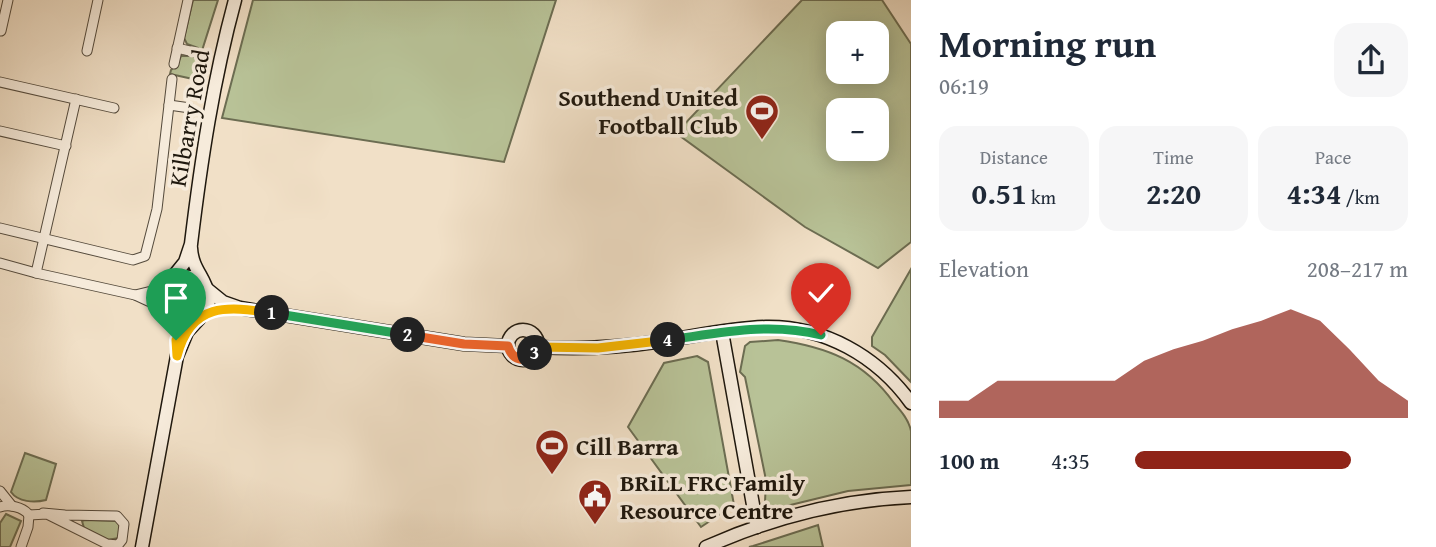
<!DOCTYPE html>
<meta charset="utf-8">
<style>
:root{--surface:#fff;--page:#f6f6f7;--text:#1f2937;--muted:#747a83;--accent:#8f2418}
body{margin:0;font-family:"Gentium Book Plus",serif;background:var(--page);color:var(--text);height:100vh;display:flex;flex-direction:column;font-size:26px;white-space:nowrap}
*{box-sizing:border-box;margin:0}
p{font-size:23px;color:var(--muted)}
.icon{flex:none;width:38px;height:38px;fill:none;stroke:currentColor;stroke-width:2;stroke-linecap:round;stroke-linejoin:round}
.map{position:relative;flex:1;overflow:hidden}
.details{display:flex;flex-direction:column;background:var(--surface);width:525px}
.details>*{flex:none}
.controls{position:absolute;left:826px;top:21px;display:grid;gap:14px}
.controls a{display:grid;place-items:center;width:63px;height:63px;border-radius:14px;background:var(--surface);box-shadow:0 4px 18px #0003;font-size:35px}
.pin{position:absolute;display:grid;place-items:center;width:60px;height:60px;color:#fff;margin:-72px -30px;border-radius:50% 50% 50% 0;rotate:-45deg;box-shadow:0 0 7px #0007}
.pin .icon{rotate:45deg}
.km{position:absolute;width:35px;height:35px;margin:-18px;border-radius:50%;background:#222;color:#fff;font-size:19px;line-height:35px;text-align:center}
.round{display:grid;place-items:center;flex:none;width:74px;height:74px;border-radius:21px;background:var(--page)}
.overview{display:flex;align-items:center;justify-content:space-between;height:119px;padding:0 28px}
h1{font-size:38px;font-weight:600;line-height:52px}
.figures{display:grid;grid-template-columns:repeat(3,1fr);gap:10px;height:119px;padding:7px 28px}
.figures div{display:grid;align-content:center;border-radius:18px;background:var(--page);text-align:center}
.figures b{font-size:30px;font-weight:600}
.figures small{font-size:19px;font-weight:400}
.figures p{font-size:19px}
.chart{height:196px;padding:14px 28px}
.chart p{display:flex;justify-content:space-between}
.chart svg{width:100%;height:126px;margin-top:7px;fill:var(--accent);opacity:.7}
ul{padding:0 28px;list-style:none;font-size:23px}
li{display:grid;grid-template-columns:112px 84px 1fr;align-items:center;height:52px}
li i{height:18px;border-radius:9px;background:var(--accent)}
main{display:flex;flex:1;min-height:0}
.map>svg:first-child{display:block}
.green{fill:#b8c297;stroke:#6c6d52;stroke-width:2;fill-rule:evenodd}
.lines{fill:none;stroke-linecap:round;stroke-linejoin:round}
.street-casing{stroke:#544a3c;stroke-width:11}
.secondary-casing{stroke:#1f180e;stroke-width:15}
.street{stroke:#f6ebdb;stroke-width:9}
.secondary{stroke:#f6ebdb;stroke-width:12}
.split-1-casing{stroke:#fff;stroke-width:14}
.split-2-casing{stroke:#fff;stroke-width:14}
.split-3-casing{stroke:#fff;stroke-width:14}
.split-4-casing{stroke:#fff;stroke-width:14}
.split-5-casing{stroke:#fff;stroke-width:14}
.split-1{stroke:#f5b400;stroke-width:9}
.split-2{stroke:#22a559;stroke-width:9}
.split-3{stroke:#f0652b;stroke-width:9}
.split-4{stroke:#f5b400;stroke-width:9}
.split-5{stroke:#22a559;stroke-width:9}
.labels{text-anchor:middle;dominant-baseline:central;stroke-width:7;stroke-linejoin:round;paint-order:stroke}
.poi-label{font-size:24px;font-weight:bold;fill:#1f180e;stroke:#f6ebdb;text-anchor:start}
.street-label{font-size:24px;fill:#1f180e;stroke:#f6ebdb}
</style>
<main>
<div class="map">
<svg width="911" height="547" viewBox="0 0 911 547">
<rect width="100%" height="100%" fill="#f1e0c7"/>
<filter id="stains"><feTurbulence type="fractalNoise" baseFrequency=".00286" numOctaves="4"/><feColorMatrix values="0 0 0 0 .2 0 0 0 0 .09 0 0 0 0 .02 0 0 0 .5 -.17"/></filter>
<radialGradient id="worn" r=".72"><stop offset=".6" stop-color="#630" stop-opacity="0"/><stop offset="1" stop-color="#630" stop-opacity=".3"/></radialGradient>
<g class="green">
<polygon points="193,0 218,0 193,79 170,74 171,70 177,65 181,56 196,56 198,48 187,44 184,38"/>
<polygon points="253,0 556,0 504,162 222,118"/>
<path d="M802 0H882L911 44V242L878 268 805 227 676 133ZM838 33H877V72H838ZM838 110H877V149H838Z"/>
<polygon points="911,269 911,382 885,355 872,346 872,337"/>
<circle cx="185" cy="299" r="15"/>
<path d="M778 340C827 347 864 361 894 403 901 411 909 420 911 431 911 447 911 468 911 485L848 491 774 509 768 507 765 502 766 480 745 377 740 372 745 346 750 342Z"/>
<polygon points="697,356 708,362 734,505 701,527 628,427 664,363"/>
<path d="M25 453 56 464 46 500C34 503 18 502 11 492Z"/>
<polygon points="6,514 21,521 10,547 0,547 0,523"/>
<polygon points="85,520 117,521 120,524 119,538 107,540 84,528 82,521"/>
<polygon points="818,525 823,547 749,547 753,546"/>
</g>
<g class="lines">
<g class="street-casing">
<g id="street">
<polyline points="1,31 8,0"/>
<polyline points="177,48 194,52"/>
<polyline points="87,51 98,0"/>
<polyline points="174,64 188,0"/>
<polyline points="0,82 114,108"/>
<polyline points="76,99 36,273 135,295 163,308"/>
<polyline points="169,105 190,108"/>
<polyline points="0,131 66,146"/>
<polyline points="0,228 133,260 145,256 157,209 172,79"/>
<polyline points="0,263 36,273"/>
<polyline points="135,295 164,288"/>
<polyline points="0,491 12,506"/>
<path d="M0 507C9 504 23 507 29 515"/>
<polyline points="29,515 47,514 107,544 118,545 122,540 124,524 117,516 65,515 43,513"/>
<polyline points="21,547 28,527 29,515"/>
</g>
</g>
<g class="secondary-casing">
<g id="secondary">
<path d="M191 248C192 269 205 277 208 294 212 309 200 323 184 323 177 323 170 318 166 312 148 288 180 265 203 283"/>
<path d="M168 283 185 262 191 244C201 161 213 81 235 0"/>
<polyline points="207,289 223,302 240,308 464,344 508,346"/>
<circle cx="523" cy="345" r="15"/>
<polyline points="722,332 757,527"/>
<path d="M538 347C577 349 616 348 655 342 692 337 729 328 766 327 824 326 877 356 911 403"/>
<polyline points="142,547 177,356 187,332 199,319"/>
<path d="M706 547C771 518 840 500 911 497"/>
</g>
</g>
<use href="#street" class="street"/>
<use href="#secondary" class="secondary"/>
</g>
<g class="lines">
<g class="split-1-casing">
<path id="split-1" d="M176 340 177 356C191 302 227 306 272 313"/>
</g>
<g class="split-2-casing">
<polyline id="split-2" points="272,313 408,335"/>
</g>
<g class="split-3-casing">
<path id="split-3" d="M408 335 464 344 508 346C512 360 525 364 535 353"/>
</g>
<g class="split-4-casing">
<polyline id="split-4" points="535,353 538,347 598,348 668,340"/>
</g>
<g class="split-5-casing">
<path id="split-5" d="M668 340C720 333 769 322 821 335"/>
</g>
<use href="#split-1" class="split-1"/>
<use href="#split-2" class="split-2"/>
<use href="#split-3" class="split-3"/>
<use href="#split-4" class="split-4"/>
<use href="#split-5" class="split-5"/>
</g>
<defs>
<g id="stadium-pin" transform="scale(1.75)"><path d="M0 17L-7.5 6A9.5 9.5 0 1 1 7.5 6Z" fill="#8f2418" stroke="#f6ebdb"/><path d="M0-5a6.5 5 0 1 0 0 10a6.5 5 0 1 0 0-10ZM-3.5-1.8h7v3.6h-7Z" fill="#fff"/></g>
<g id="civic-pin" transform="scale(1.75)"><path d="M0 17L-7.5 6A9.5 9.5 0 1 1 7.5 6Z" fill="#8f2418" stroke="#f6ebdb"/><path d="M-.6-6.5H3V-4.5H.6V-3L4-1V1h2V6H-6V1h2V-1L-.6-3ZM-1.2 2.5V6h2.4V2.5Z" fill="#fff"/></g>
</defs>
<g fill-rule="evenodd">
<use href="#stadium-pin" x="762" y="111"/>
<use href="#stadium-pin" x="552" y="446"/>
<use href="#civic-pin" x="595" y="496"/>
</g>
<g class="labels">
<g class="poi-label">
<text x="738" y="97" text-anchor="end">Southend United<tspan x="738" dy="28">Football Club</tspan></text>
<text x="576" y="446">Cill Barra</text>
<text x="620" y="482">BRiLL FRC Family<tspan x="620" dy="28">Resource Centre</tspan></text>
</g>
<g class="street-label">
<text transform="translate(189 118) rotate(-80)">Kilbarry Road</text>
</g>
</g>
<rect width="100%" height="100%" filter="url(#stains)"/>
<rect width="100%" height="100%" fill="url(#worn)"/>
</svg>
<div class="controls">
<a>+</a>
<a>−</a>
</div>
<div class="pin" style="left:176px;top:340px;background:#1e9e55"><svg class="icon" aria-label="arrive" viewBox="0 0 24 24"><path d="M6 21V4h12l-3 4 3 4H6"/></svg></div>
<div class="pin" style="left:821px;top:335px;background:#d93025"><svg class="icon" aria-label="check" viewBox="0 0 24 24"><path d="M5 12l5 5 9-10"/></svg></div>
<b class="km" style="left:272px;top:313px">1</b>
<b class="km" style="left:408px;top:335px">2</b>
<b class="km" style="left:535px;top:353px">3</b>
<b class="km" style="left:668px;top:340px">4</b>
</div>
<section class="details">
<div class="overview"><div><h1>Morning run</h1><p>06:19</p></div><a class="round"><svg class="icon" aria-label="share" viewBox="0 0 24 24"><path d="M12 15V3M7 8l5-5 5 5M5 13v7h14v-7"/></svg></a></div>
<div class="figures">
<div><p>Distance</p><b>0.51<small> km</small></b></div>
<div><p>Time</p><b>2:20</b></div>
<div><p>Pace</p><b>4:34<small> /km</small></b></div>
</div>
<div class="chart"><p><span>Elevation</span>208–217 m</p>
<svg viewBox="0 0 160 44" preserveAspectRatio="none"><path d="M0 44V38L10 38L20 31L30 31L40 31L50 31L60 31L70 24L80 20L90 17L100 13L110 10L120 6L130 10L140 20L150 31L160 38V44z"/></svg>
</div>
<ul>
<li><b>100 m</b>4:35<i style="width:79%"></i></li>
</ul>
</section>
</main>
